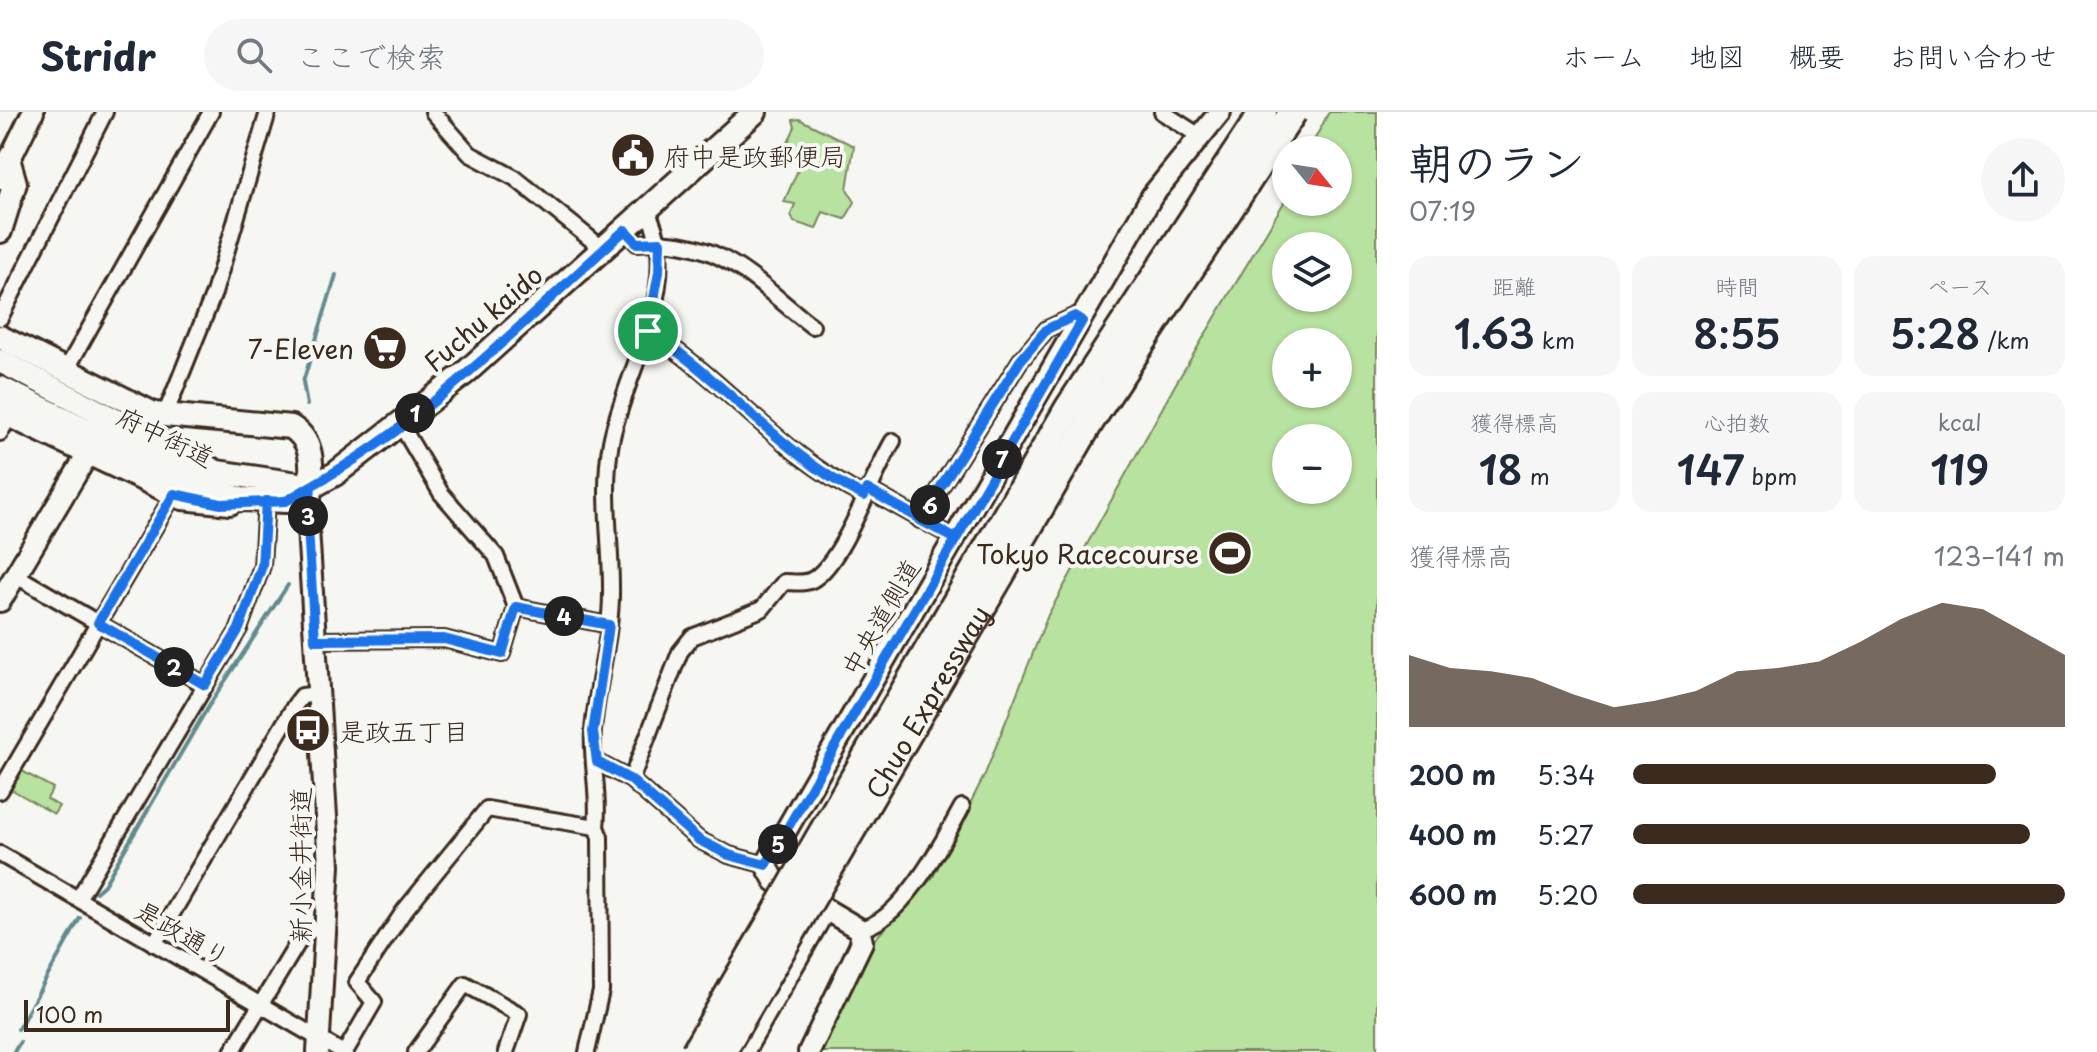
<!DOCTYPE html>
<html lang="ja">
<meta charset="utf-8">
<style>
:root{--surface:#fff;--page:#f6f6f7;--text:#1f2937;--muted:#747a83;--line:#e0e1e3;--accent:#3b2a1e}
body{margin:0;font-family:"Playpen Sans","Klee One",sans-serif;background:var(--page);color:var(--text);height:100vh;display:flex;flex-direction:column;font-size:30px;white-space:nowrap}
*{box-sizing:border-box;margin:0}
p{font-size:26px;color:var(--muted)}
.icon{flex:none;width:44px;height:44px;fill:none;stroke:currentColor;stroke-width:2;stroke-linecap:round;stroke-linejoin:round}
.map{position:relative;flex:1;overflow:hidden}
.details{display:flex;flex-direction:column;background:var(--surface);width:720px}
.details>*{flex:none}
.needle{width:52px;rotate:120deg}
.buttons{position:absolute;left:1272px;top:24px;display:grid;gap:16px}
.buttons a{display:grid;place-items:center;width:80px;height:80px;border-radius:50%;background:var(--surface);box-shadow:0 2px 6px #0004;font-size:40px}
.scale{position:absolute;left:24px;bottom:20px;width:206px;box-sizing:border-box;padding-left:8px;border:4px solid #3b2a1e;border-top:0;font-size:22px;line-height:28px;white-space:nowrap;color:#3b2a1e;-webkit-text-stroke:6px #f6f6f2;paint-order:stroke}
.pin{position:absolute;display:grid;place-items:center;width:68px;height:68px;color:#fff;margin:-34px;border:4px solid #fff;border-radius:50%;box-shadow:0 2px 8px #0007}
.km{position:absolute;width:40px;height:40px;margin:-20px;border-radius:50%;background:#222;color:#fff;font-size:22px;line-height:40px;text-align:center}
.round{display:grid;place-items:center;flex:none;width:84px;height:84px;border-radius:42px;background:var(--page)}
.summary{display:flex;align-items:center;justify-content:space-between;height:136px;padding:0 32px}
h1{font-size:44px;font-weight:600;line-height:60px}
.stats{display:grid;grid-template-columns:repeat(3,1fr);gap:12px;height:136px;padding:8px 32px}
.stats div{display:grid;align-content:center;border-radius:20px;background:var(--page);text-align:center}
.stats b{font-size:40px;font-weight:600}
.stats small{font-size:22px;font-weight:400}
.stats p{font-size:22px}
.chart{height:224px;padding:16px 32px}
.chart p{display:flex;justify-content:space-between}
.chart svg{width:100%;height:144px;margin-top:8px;fill:var(--accent);opacity:.7}
ul{padding:0 32px;list-style:none;font-size:26px}
li{display:grid;grid-template-columns:128px 96px 1fr;align-items:center;height:60px}
li i{height:20px;border-radius:10px;background:var(--accent)}
header{display:flex;align-items:center;gap:48px;box-sizing:border-box;height:112px;padding:0 40px;background:var(--surface);border-bottom:2px solid var(--line)}
header strong{font-size:38px}
nav{display:flex;gap:44px;margin-inline-start:auto;font-size:28px}
.search{width:560px;height:72px;background:var(--page);display:flex;align-items:center;gap:20px;box-sizing:border-box;padding:0 28px;border-radius:44px;color:var(--muted);font-size:30px}
main{display:flex;flex:1;min-height:0}
.map>svg:first-child{display:block}
.green{fill:#b8e29f;stroke:#7a865e;stroke-width:2;fill-rule:evenodd}
.lines{fill:none;stroke-linecap:round;stroke-linejoin:round}
.stream{stroke:#628b8e;stroke-width:4}
.street-casing{stroke:#3b2a1e;stroke-width:20}
.secondary-casing{stroke:#3b2a1e;stroke-width:26}
.primary-casing{stroke:#3b2a1e;stroke-width:28}
.street{stroke:#f6f6f2;stroke-width:14}
.secondary{stroke:#f6f6f2;stroke-width:20}
.primary{stroke:#f6f6f2;stroke-width:22}
.highway-bridge-casing{stroke:#3b2a1e;stroke-width:32;stroke-linecap:butt}
.highway-bridge{stroke:#f6f6f2;stroke-width:26}
.route-casing{stroke:#fff;stroke-width:16}
.route{stroke:#1a73e8;stroke-width:10}
.labels{text-anchor:middle;dominant-baseline:central;stroke-width:8;stroke-linejoin:round;paint-order:stroke}
.poi-label{font-size:26px;fill:#3b2a1e;stroke:#f6f6f2;text-anchor:start}
.street-label{font-size:26px;fill:#3b2a1e;stroke:#f6f6f2}
</style>
<header>
<strong>Stridr</strong>
<div class="search"><svg class="icon" aria-label="search" viewBox="0 0 24 24"><circle cx="10" cy="10" r="6"/><path d="M15 15l6 6"/></svg>ここで検索</div>
<nav><a>ホーム</a><a>地図</a><a>概要</a><a>お問い合わせ</a></nav>
</header>
<main>
<div class="map">
<svg width="1377" height="940" viewBox="0 0 1377 940">
<rect width="100%" height="100%" fill="#f6f6f2"/>
<filter id="ink" filterUnits="userSpaceOnUse"><feTurbulence type="fractalNoise" baseFrequency=".0125" numOctaves="2"/><feDisplacementMap in="SourceGraphic" scale="16" xChannelSelector="R" yChannelSelector="G"/><feConvolveMatrix kernelMatrix="1 2 1 2 8 2 1 2 1" color-interpolation-filters="sRGB"/></filter>
<g filter="url(#ink)">
<g class="green">
<path d="M1329 0H1377V940H816L874 828 933 765 985 662 1048 503 1175 273 1286 87 1338 90V38H1309ZM1286 134H1338V186H1286ZM1286 230H1338V282H1286ZM1286 326H1338V378H1286Z"/>
<polygon points="799,7 854,34 847,77 855,90 845,107 823,100 816,117 794,110 791,103 795,92 784,90 801,51 783,41 795,15 793,8"/>
<polygon points="20,658 53,676 47,687 59,694 54,702 9,676"/>
</g>
<g class="lines">
<g class="stream">
<polyline points="307,293 303,270 336,163"/>
<polyline points="96,780 104,773 208,595 288,473"/>
<polyline points="18,917 80,806"/>
<polyline points="14,940 20,930"/>
</g>
<g class="street-casing">
<g id="street">
<polyline points="433,0 470,42 515,66 603,137"/>
<polyline points="1162,0 1201,25"/>
<path d="M625 118 637 131C721 124 751 167 812 214"/>
<polyline points="0,206 105,0"/>
<path d="M648 219C726 268 780 343 864 384"/>
<polyline points="65,260 211,0"/>
<polyline points="165,303 214,181 268,0"/>
<polyline points="401,313 441,381 496,444 516,495 609,513"/>
<polyline points="0,321 10,303"/>
<polyline points="867,377 956,427"/>
<polyline points="920,408 1020,249 1047,217 1075,204 1082,209"/>
<polyline points="15,463 205,573"/>
<polyline points="315,528 444,527 502,542 516,495"/>
<polyline points="597,650 631,668 699,728 729,743 766,753"/>
<path d="M631 668 680 540 692 525 762 497 784 470C794 470 806 473 815 466 845 445 872 364 893 329"/>
<polyline points="0,679 174,382"/>
<polyline points="0,742 342,940"/>
<polyline points="78,787 239,517 262,454 266,389"/>
<path d="M859 817C900 812 943 730 962 695"/>
<polyline points="154,832 295,593 302,584 318,582"/>
<polyline points="232,940 302,824 310,818 328,816"/>
<polyline points="345,940 374,890 357,870 404,799 487,697 596,715"/>
<polyline points="416,940 465,872 519,902 506,940"/>
<path d="M587 940 601 879 600 725 596 715C600 683 591 651 593 619 597 570 612 524 611 475 611 428 602 377 611 330 624 260 687 166 646 98"/>
</g>
</g>
<g class="secondary-casing">
<g id="secondary">
<polyline points="0,67 33,0"/>
<polyline points="311,374 308,416 329,753 318,940"/>
<polyline points="0,489 89,340"/>
<polyline points="743,940 825,797 775,769 766,753 1152,84 1220,0"/>
<polyline points="809,940 862,830 859,817 825,797"/>
</g>
</g>
<g class="primary-casing">
<g id="primary">
<polyline points="0,119 15,71 9,50"/>
<path d="M0 225 154 302 291 315C313 328 312 351 311 374"/>
<polyline points="0,249 217,360 311,374"/>
<polyline points="0,276 212,378 241,387 286,389 335,362 465,261 755,0"/>
<polyline points="0,299 183,386 230,391"/>
</g>
</g>
<use href="#street" class="street"/>
<use href="#secondary" class="secondary"/>
<use href="#primary" class="primary"/>
<g class="highway-bridge-casing">
<g id="highway-bridge">
<polyline points="695,940 1068,297 1263,0"/>
<path id="s1" d="M722 940 1090 310 1293 0"/>
</g>
</g>
<use href="#highway-bridge" class="highway-bridge"/>
</g>
</g>
<g class="lines" filter="url(#ink)">
<g class="route-casing">
<path id="route" d="M648 219 659 160 660 130 637 131 625 118C526 207 428 309 311 374 302 379 293 388 284 389 278 390 271 389 266 389L262 454 239 517 205 573 98 511 174 382 221 392 286 389 311 374 308 416 315 528 444 527 502 542 516 495 609 513 593 620 597 650 631 668 699 728 729 743 766 753 956 427 920 408 1020 249 1047 217 1075 204 1082 209 956 427 867 377 864 384C780 343 726 268 648 219"/>
</g>
<use href="#route" class="route"/>
</g>
<defs>
<g id="civic-disc" transform="scale(2.3)"><circle r="9.5" fill="#3b2a1e" stroke="#f6f6f2"/><path d="M-.6-6.5H3V-4.5H.6V-3L4-1V1h2V6H-6V1h2V-1L-.6-3ZM-1.2 2.5V6h2.4V2.5Z" fill="#fff"/></g>
<g id="supermarket-disc" transform="scale(2.3)"><circle r="9.5" fill="#3b2a1e" stroke="#f6f6f2"/><path d="M-6-5.5h2.5l.6 2H6L4.5 2H-2.5L-4.4-4H-6ZM-1.5 3.2a1.3 1.3 0 1 0 .1 0ZM3 3.2a1.3 1.3 0 1 0 .1 0Z" fill="#fff"/></g>
<g id="stadium-disc" transform="scale(2.3)"><circle r="9.5" fill="#3b2a1e" stroke="#f6f6f2"/><path d="M0-5a6.5 5 0 1 0 0 10a6.5 5 0 1 0 0-10ZM-3.5-1.8h7v3.6h-7Z" fill="#fff"/></g>
<g id="bus-disc" transform="scale(2.3)"><circle r="9.5" fill="#3b2a1e" stroke="#f6f6f2"/><path d="M-5-6H5V4H4V6H2V4H-2V6H-4V4H-5ZM-3.5-4V0h7V-4ZM-3.5 1.2v1.5H-2V1.2ZM2 1.2v1.5H3.5V1.2Z" fill="#fff"/></g>
</defs>
<g fill-rule="evenodd">
<use href="#civic-disc" x="633" y="43"/>
<use href="#supermarket-disc" x="385" y="236"/>
<use href="#stadium-disc" x="1230" y="441"/>
<use href="#bus-disc" x="308" y="618"/>
</g>
<g class="labels">
<g class="poi-label">
<text x="664" y="43">府中是政郵便局</text>
<text x="354" y="236" text-anchor="end">7-Eleven</text>
<text x="1199" y="441" text-anchor="end">Tokyo Racecourse</text>
<text x="339" y="618">是政五丁目</text>
</g>
<g class="street-label">
<text transform="translate(483 206) rotate(-41)">Fuchu kaido</text>
<text transform="translate(166 324) rotate(26)">府中街道</text>
<text transform="translate(880 505) rotate(-60)">中央道側道</text>
<text stroke="none"><textPath href="#s1" startOffset="406">Chuo Expressway</textPath></text>
<text transform="translate(299 753) rotate(-90)">新小金井街道</text>
<text transform="translate(183 821) rotate(30)">是政通り</text>
</g>
</g>
</svg>
<div class="buttons">
<a><svg class="needle" viewBox="-14 -14 28 28"><path d="M0-13l5 13h-10z" fill="#e53935"/><path d="M0 13l5-13h-10z" fill="#747a83"/></svg></a>
<a><svg class="icon" aria-label="layers" viewBox="0 0 24 24"><path d="M12 4l9 5-9 5-9-5zM3 14l9 5 9-5"/></svg></a>
<a>+</a>
<a>−</a>
</div>
<div class="scale">100 m</div>
<div class="pin" style="left:648px;top:219px;background:#1e9e55"><svg class="icon" aria-label="arrive" viewBox="0 0 24 24"><path d="M6 21V4h12l-3 4 3 4H6"/></svg></div>
<b class="km" style="left:415px;top:301px">1</b>
<b class="km" style="left:174px;top:555px">2</b>
<b class="km" style="left:308px;top:404px">3</b>
<b class="km" style="left:564px;top:504px">4</b>
<b class="km" style="left:778px;top:732px">5</b>
<b class="km" style="left:930px;top:393px">6</b>
<b class="km" style="left:1002px;top:347px">7</b>
</div>
<section class="details">
<div class="summary"><div><h1>朝のラン</h1><p>07:19</p></div><a class="round"><svg class="icon" aria-label="share" viewBox="0 0 24 24"><path d="M12 15V3M7 8l5-5 5 5M5 13v7h14v-7"/></svg></a></div>
<div class="stats">
<div><p>距離</p><b>1.63<small> km</small></b></div>
<div><p>時間</p><b>8:55</b></div>
<div><p>ペース</p><b>5:28<small> /km</small></b></div>
</div>
<div class="stats">
<div><p>獲得標高</p><b>18<small> m</small></b></div>
<div><p>心拍数</p><b>147<small> bpm</small></b></div>
<div><p>kcal</p><b>119</b></div>
</div>
<div class="chart"><p><span>獲得標高</span>123–141 m</p>
<svg viewBox="0 0 160 44" preserveAspectRatio="none"><path d="M0 44V22L10 26L20 27L30 29L40 34L50 38L60 36L70 33L80 27L90 26L100 24L110 18L120 11L130 6L140 8L150 15L160 22V44z"/></svg>
</div>
<ul>
<li><b>200 m</b>5:34<i style="width:84%"></i></li>
<li><b>400 m</b>5:27<i style="width:92%"></i></li>
<li><b>600 m</b>5:20<i style="width:100%"></i></li>
</ul>
</section>
</main>
